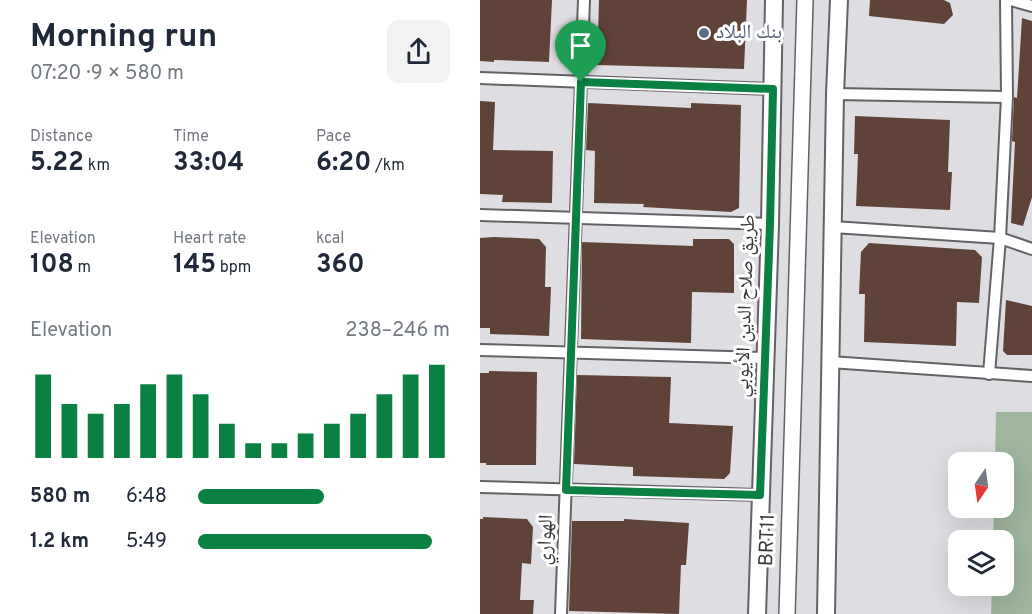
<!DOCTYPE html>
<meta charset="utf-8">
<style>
:root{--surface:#fff;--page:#f2f2f3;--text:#1f2937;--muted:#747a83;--accent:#0b8043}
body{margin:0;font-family:Overpass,"Noto Naskh Arabic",sans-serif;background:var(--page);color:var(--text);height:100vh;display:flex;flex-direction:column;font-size:22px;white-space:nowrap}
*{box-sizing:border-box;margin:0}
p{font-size:20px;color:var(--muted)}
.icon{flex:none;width:33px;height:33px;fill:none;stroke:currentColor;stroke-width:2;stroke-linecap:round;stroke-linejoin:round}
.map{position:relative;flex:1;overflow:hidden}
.drawer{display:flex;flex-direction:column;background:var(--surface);width:480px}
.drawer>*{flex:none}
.needle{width:39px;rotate:193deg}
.buttons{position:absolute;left:468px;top:452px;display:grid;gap:12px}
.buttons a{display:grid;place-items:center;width:66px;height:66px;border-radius:12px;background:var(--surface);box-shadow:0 6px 24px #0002;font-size:30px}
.pin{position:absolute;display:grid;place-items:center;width:51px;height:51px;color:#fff;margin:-62px -26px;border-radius:50% 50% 50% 0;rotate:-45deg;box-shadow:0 0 6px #0007}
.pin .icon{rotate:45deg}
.round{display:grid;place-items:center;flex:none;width:63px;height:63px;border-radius:12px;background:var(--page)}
.summary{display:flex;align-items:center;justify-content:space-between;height:102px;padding:0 30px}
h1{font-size:33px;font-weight:700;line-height:45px}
.figures{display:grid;grid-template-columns:repeat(3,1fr);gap:9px;height:102px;padding:6px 30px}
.figures div{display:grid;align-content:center}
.figures b{font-size:26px;font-weight:700}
.figures small{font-size:16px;font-weight:400}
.figures p{font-size:16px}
.chart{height:168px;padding:12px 30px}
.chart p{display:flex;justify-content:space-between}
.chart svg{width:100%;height:108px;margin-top:6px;stroke:var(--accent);stroke-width:6}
ul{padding:0 30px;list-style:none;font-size:20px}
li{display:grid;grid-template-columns:96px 72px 1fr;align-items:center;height:45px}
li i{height:15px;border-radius:8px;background:var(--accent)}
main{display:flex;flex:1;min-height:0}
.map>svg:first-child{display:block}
.green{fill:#9fb59d}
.building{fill:#604338}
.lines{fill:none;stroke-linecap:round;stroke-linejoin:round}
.street-casing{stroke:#636365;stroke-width:14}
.secondary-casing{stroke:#636365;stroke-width:18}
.primary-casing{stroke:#636365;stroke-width:20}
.street{stroke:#fff;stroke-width:10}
.secondary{stroke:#fff;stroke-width:15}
.primary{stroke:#fff;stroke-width:16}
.route-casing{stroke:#fff;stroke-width:12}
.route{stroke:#0b8043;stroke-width:8}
.service-dot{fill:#5c6f8a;stroke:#fff;stroke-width:2}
.labels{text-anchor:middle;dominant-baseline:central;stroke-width:6;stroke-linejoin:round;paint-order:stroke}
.service-label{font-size:20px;fill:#4e5e75;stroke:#fff;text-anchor:start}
.street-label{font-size:20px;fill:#39383a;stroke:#fff}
</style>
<main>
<section class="drawer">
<div class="summary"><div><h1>Morning run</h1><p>07:20 · 9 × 580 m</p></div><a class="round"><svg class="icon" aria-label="share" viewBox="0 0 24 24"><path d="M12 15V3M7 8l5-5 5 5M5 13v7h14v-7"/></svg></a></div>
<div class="figures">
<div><p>Distance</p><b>5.22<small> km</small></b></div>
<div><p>Time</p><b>33:04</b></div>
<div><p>Pace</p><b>6:20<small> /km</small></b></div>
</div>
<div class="figures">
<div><p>Elevation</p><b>108<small> m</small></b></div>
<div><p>Heart rate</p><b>145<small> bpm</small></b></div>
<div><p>kcal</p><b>360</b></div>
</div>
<div class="chart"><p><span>Elevation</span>238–246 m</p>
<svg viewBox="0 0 160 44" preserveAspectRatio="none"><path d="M5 44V10M15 44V22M25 44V26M35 44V22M45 44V14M55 44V10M65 44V18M75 44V30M85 44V38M95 44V38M105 44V34M115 44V30M125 44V26M135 44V18M145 44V10M155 44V6"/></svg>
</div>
<ul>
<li><b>580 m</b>6:48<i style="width:50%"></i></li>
<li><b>1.2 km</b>5:49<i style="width:93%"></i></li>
</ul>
</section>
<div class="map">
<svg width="552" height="614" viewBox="0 0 552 614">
<rect width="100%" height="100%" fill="#dedde1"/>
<polygon class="green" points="516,412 552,412 552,614 511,614 512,585 524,585 524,540 513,540 514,507 524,507 524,462 515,462"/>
<g class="building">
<polygon points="0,0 72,0 69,62 14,60 14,62 0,61"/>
<polygon points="119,0 267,0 264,69 117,65"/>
<polygon points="390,0 464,0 470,3 473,15 464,24 389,16"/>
<polygon points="542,18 552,21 552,197 543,226 531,223 535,142 532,141 534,97 537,98"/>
<polygon points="0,101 15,102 13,150 73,151 72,203 22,202 23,195 0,194"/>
<polygon points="108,103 211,108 211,103 261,105 259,208 251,212 163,207 164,204 114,203 115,151 106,150"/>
<polygon points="375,116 470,120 468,172 472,172 470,210 376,206 378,154 374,154"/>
<polygon points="14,237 59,239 66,247 65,287 71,287 69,336 10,334 10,328 0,328 0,238"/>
<polygon points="213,239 249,239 254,244 254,293 212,292 211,343 101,339 102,242 213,246"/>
<polygon points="389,243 495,250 502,257 499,303 477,302 476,346 384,342 385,294 379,294 381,252"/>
<polygon points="526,300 552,306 552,355 527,355 523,351"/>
<polygon points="9,371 57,372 56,465 6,465 6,463 0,463 0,373 9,373"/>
<polygon points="97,375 191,377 189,423 253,426 250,473 244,479 153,476 153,467 94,464"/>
<polygon points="3,517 47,519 53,527 51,564 42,563 40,600 54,600 53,614 0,614 0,519 3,519"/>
<polygon points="144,519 209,523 206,565 201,565 199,614 89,611 92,521 144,521"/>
</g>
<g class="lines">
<g class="street-casing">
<g id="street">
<polyline points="531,0 552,6"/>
<polyline points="0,78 293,89"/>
<polyline points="355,94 527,97"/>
<polyline points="0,215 290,224"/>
<polyline points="353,227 520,238 552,249"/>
<polyline points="0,350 286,358"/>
<polyline points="350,362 552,376"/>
<polyline points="509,374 520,238 527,97 526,0"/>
<polyline points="0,487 280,495"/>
<polyline points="81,614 104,0"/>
</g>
</g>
<g class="secondary-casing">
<polyline id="secondary" points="307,614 325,0"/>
</g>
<g class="primary-casing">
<g id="primary">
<polyline points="277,614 290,224 294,0"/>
<polyline points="346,614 355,94 359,0"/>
</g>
</g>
<use href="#street" class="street"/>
<use href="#secondary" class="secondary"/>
<use href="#primary" class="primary"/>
</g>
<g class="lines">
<g class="route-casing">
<polygon id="route" points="101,82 293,89 290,224 280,495 86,490"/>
</g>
<use href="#route" class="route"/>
</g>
<circle class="service-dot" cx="224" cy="33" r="6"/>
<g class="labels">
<g class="service-label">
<text x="236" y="33">بنك البلاد</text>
</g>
<g class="street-label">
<text transform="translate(266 306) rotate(-88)">طريق صلاح الدين الأيوبي</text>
<text transform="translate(66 540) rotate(-88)">الهواري</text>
<text transform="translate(288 540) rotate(-88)">BRT11</text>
</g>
</g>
</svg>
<div class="buttons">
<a><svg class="needle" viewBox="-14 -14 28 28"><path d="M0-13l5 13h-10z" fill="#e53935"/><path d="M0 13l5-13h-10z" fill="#747a83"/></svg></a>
<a><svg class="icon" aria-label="layers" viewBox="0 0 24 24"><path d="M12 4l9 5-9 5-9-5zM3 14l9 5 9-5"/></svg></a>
</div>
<div class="pin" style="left:101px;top:82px;background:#1e9e55"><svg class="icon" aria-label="arrive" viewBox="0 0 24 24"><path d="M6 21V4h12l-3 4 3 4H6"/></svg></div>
</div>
</main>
